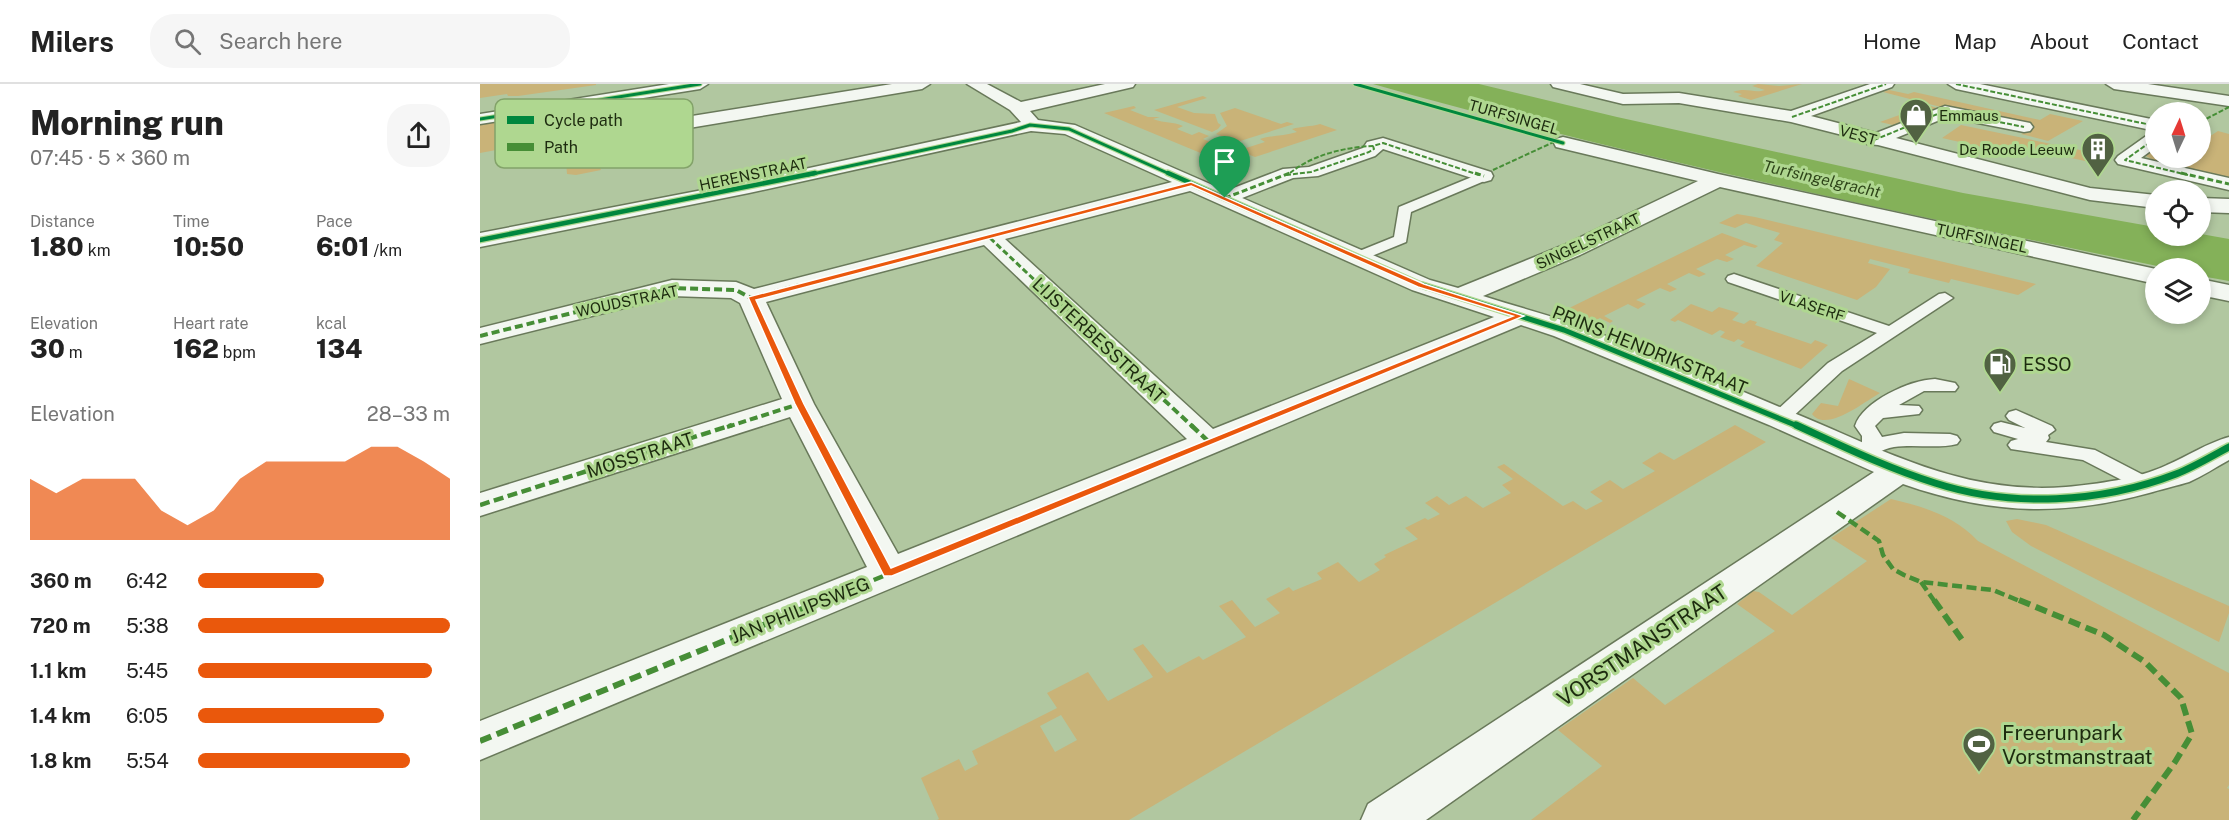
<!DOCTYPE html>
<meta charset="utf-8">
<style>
:root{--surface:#fff;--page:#f6f6f6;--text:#222;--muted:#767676;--line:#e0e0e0;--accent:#ea580c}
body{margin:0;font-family:"Public Sans",sans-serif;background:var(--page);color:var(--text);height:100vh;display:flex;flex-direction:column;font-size:22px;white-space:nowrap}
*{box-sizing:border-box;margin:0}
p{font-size:20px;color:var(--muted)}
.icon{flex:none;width:33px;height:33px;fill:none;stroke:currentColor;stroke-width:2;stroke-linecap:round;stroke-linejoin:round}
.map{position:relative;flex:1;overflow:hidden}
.details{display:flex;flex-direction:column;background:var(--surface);width:480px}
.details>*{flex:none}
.needle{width:39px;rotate:4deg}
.buttons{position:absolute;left:1665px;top:18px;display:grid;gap:12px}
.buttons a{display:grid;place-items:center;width:66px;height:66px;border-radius:50%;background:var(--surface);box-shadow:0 3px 9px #0003;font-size:30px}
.pin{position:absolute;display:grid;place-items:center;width:51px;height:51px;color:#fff;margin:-62px -26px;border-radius:50% 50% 50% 0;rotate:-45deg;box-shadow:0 0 6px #0007}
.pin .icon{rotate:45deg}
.round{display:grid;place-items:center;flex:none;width:63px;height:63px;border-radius:24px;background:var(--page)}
.head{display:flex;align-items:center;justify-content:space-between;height:102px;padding:0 30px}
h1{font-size:33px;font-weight:800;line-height:45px}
.metrics{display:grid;grid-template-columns:repeat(3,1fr);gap:9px;height:102px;padding:6px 30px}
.metrics div{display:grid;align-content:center}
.metrics b{font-size:26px;font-weight:800}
.metrics small{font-size:16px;font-weight:400}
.metrics p{font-size:16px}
.chart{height:168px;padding:12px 30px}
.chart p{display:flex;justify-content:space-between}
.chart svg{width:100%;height:108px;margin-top:6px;fill:var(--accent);opacity:.7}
ul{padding:0 30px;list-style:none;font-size:20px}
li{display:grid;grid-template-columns:96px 72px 1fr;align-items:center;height:45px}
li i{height:15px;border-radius:8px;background:var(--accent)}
header{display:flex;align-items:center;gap:36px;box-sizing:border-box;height:84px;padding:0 30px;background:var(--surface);border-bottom:2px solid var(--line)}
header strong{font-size:28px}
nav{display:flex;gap:33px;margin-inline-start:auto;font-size:21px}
.search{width:420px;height:54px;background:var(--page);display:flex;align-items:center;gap:15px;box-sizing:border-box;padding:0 21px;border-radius:24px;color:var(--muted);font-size:22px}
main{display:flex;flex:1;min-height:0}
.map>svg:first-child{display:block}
.green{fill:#c9b378;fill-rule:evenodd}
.water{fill:#84b159}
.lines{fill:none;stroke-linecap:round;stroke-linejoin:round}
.service-casing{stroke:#69795a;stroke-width:3}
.pedestrian-casing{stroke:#69795a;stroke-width:3}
.minor-casing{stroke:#69795a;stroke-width:3}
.service{fill:#f3f7f1;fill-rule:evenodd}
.pedestrian{fill:#f3f7f1;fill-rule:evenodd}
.minor{fill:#f3f7f1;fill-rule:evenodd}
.quiet-far4{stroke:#468e36;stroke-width:2;stroke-dasharray:5 2;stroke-linecap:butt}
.quiet-far3{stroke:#468e36;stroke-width:3;stroke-dasharray:6 3;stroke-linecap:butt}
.quiet-far2{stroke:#468e36;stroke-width:4;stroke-dasharray:8 4;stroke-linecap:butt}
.quiet-far1{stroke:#468e36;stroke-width:4.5;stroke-dasharray:10 4.5;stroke-linecap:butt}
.quiet{stroke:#468e36;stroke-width:6;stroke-dasharray:12 6;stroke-linecap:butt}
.cycleway-far3-casing{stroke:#afd790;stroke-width:5}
.cycleway-far2-casing{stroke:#afd790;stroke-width:7}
.cycleway-far1-casing{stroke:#afd790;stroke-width:8}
.cycleway-casing{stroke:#afd790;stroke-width:10}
.cycleway-far3{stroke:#00873e;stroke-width:3}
.cycleway-far2{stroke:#00873e;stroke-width:4.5}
.cycleway-far1{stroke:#00873e;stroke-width:5}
.cycleway{stroke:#00873e;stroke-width:7}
.route{fill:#ea580c;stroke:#fff;stroke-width:1.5;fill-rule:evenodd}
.labels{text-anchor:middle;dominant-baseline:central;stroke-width:6;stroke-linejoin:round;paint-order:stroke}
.far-poi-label{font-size:15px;fill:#1d2b0f;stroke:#afd790;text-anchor:start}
.far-street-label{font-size:15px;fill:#1d2b0f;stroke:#afd790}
.far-water-label{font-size:16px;font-style:italic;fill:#2f461a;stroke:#afd790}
.street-label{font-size:18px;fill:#1d2b0f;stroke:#afd790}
.poi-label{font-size:18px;fill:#1d2b0f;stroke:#afd790;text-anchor:start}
.near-street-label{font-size:21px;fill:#1d2b0f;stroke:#afd790}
.near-poi-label{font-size:21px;fill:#1d2b0f;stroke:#afd790;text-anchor:start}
.key{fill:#afd790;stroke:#83a369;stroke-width:1.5}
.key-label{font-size:16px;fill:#1d2b0f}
</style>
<header>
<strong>Milers</strong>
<div class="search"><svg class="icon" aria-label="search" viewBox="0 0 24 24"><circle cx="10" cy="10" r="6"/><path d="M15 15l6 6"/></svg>Search here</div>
<nav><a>Home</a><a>Map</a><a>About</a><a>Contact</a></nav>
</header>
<main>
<section class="details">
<div class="head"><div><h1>Morning run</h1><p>07:45 · 5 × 360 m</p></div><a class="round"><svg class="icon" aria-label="share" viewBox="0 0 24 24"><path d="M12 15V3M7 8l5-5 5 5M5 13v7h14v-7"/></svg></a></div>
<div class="metrics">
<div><p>Distance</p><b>1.80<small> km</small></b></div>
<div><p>Time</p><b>10:50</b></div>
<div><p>Pace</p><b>6:01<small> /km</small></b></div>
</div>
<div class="metrics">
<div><p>Elevation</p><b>30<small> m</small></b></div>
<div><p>Heart rate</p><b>162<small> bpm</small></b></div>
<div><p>kcal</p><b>134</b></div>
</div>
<div class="chart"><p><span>Elevation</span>28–33 m</p>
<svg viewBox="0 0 160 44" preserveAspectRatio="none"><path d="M0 44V19L10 25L20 19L30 19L40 19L50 32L60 38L70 32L80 19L90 12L100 12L110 12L120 12L130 6L140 6L150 12L160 19V44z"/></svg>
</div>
<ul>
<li><b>360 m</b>6:42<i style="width:50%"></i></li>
<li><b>720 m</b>5:38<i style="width:100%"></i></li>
<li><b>1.1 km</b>5:45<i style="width:93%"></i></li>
<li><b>1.4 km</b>6:05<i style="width:74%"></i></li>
<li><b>1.8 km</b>5:54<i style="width:84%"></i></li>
</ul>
</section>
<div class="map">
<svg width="1749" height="736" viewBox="0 0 1749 736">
<rect width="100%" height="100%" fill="#b1c7a0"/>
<g class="green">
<polygon points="0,0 116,0 116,1 38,12 28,12 27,10 0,14"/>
<path d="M1278 0 1299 2 1322 0 1271 16 1258 12 1262 10 1253 8C1267 3 1274 10 1285 6L1272 2Z"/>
<polygon points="1409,6 1428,10 1434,8 1560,36 1570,30 1603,37 1568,57 1541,50 1549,46 1403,8"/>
<polygon points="723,12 727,14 697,23 714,29 735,30 738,39 741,41 738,45 732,48 674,26"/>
<polygon points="1447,21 1458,24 1413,41 1400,38"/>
<path d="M654 22 656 24 650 26 668 33H680L673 35C686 40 692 37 703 42L697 45 712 51 719 48 729 52 723 55 738 61 746 59 750 61 723 70 624 29Z"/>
<polygon points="755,24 801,40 807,38 814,40 757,58 736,50 747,42 740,29"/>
<polygon points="28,36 32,60 26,61 27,64 0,69 0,41"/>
<path d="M840 40 857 46 775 73 752 64 759 61 766 64 785 58 780 55C793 51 804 52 817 48L812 45C822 42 830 43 840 40Z"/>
<polygon points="1481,41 1624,71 1614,79 1546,64 1537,71 1462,54"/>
<polygon points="1738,47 1749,50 1749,93 1673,76 1664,71 1670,66 1675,67 1676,74 1720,74 1721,58"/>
<polygon points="115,72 121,86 96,91 87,90 86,78"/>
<polygon points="1257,130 1275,133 1556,200 1538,211 1471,195 1469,199 1428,189 1430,185 1390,175 1388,179 1410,185 1396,203 1377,216 1276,182 1303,159 1294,156 1300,149 1266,139 1255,144 1239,139"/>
<polygon points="1242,149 1278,162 1275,164 1264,161 1245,171 1254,175 1247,178 1237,175 1216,185 1226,190 1219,193 1209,189 1187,200 1197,205 1190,208 1180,204 1156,216 1166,220 1158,225 1148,220 1124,232 1133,237 1130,239 1120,234 1106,241 1077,230"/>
<polygon points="1211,220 1232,228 1239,223 1259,229 1252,236 1264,240 1270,236 1277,238 1275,241 1331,260 1335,256 1348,261 1321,285 1260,262 1265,258 1258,255 1254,258 1240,253 1245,248 1240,246 1232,251 1198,236 1195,238 1190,236"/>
<path d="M1369 295 1400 309C1384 318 1346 349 1332 330L1341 319 1358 322Z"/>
<path d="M1255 341 1286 358 649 736H457L459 735 441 694 479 675 485 687 498 680 492 667 577 624 567 609 608 588 628 617 673 593 653 565 663 560 687 589 719 572 723 576 766 553 739 522 752 516 775 543 800 529 786 515 809 503 813 507 842 495 837 489 858 478 879 498 900 486 894 480 906 473 904 471 938 455 925 444 945 434 948 436 960 430 945 419 957 412 969 421 986 412 1003 424 1031 409 1022 401 1033 395 1017 383 1024 380 1083 422 1093 417 1106 426 1123 417 1110 408 1130 396 1143 405 1175 387 1162 379 1180 368 1194 376ZM581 631 597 656 575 668 560 642Z"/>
<path d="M1411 415C1445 423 1474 432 1498 457L1749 589V701L1747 704 1749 705V736H1051L1122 682 1078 646 1153 594 1185 621 1295 547 1257 520 1273 507 1279 508 1312 531 1387 477 1351 454Z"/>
<polygon points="1537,435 1566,441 1749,522 1749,529 1739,558 1551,462 1532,448 1526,437"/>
</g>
<path class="water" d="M893 0H999L1137 33 1483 109 1675 143 1676 152 1721 150 1749 155V197L1721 192 1720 184H1687C1421 129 1154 74 893 0Z"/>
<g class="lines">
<g class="service-casing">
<g id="service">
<polygon points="1004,88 1009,89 1011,92 1009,95 931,128 926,158 882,176 877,178 869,173 872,170 914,153 919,123"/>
<polygon points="1254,190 1409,242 1459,210 1465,209 1473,214 1362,287 1307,338 1293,338 1290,334 1293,330 1348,279 1397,249 1248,198 1246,195 1248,192"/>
<path d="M1455 295 1475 299 1478 303 1475 307H1444L1419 321 1439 322 1442 326 1439 330 1403 334 1395 342 1402 353 1424 349 1470 350 1477 352 1480 356 1477 360C1457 365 1435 360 1414 363 1399 365 1389 377 1374 373L1370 369 1382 359V352L1375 342C1383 317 1430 296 1455 295Z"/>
<polygon points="1536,326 1572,342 1575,346 1568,351 1569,354 1566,358 1615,366 1671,395 1674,400 1671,405 1663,407 1603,376 1531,365 1528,361 1531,357 1538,355 1514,348 1511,344 1514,340 1521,338 1545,344 1529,336 1526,332 1529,328"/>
</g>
</g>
<g class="pedestrian-casing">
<polygon id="pedestrian" points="903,54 1011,88 1013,92 1011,96 1004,98 903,65 895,72 838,92 813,94 752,118 738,118 735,114 738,110 803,85 829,83 883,64 887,58"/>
</g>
<g class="minor-casing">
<g id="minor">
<polygon points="189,0 228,0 220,5 0,40 0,30"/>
<polygon points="412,0 450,0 442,5 155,53 167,78 164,82 150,82 138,56 68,67 61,65 58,61 61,57 68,55"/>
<path d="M487 0H507L541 18 625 0H655L653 3 550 27 558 36 595 41 950 196 978 204 1084 161 1218 97 1076 63 1074 59 1076 55 1083 53 1238 90 1676 185V200L1240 103 1100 171 1003 212C1034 222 1065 230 1094 240 1167 267 1238 297 1309 327 1403 365 1480 411 1586 403 1617 400 1658 395 1687 381 1708 372 1727 359 1749 353V376C1736 383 1723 392 1709 398 1696 402 1682 405 1669 409 1582 433 1508 430 1423 400L946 736H881L888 720 1394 388 1289 341 1074 252 1041 241 0 676V637L387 483 310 333 0 432V409L302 315 260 219 251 214 192 212 0 260V244L192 196 256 198 274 205 692 98 585 50 551 47 269 109 0 163V149L269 97 541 38 530 26ZM710 107 932 206 1014 233 733 345 525 155ZM504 161 707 355 418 470 334 320 286 218Z"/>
<polygon points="1071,0 1100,0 1143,10 1199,9 1311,27 1390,0 1414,0 1412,3 1331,32 1396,49 1465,22 1550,39 1553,43 1550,47 1544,48 1467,33 1416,54 1610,104 1676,111 1676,124 1610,116 1398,61 1387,60 1386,57 1311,38 1199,19 1143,20 1073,3"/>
<polygon points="1468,0 1500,0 1676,36 1676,47 1476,5"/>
<polygon points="1626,0 1668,0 1749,12 1749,22 1634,5"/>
<polygon points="1676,48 1676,63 1661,74 1749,94 1749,106 1638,80 1635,76 1638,72 1669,50"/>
<polygon points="1720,114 1749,115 1749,129 1720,128"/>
<polygon points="1720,195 1749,201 1749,217 1720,211"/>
</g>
</g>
<use href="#service" class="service"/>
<use href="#pedestrian" class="pedestrian"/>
<use href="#minor" class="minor"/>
<g class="quiet-far4">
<polyline points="1476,0 1676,42"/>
<polyline points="1312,33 1406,0"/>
<polyline points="1720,38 1749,23"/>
<polyline points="1676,54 1645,76 1708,91"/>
<polyline points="1394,56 1465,27 1544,43"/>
<polyline points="1013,86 1076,57"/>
<path d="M810 89C832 71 865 63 893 62"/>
<polyline points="806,91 831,88 889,68 894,65 893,62 903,59 999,91"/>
</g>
<g class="quiet-far3">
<polyline points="995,89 1004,92"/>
<polyline points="1701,89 1749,100"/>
<polyline points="745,114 810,89"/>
<polyline points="510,154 562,203"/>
<polyline points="315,203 711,100"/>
</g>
<g class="quiet-far2">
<polyline points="561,201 713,343"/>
<polyline points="271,214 331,343"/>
<polyline points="0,252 192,204 256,206 271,214 320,201"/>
<polyline points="247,343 319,320"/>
<polyline points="768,343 1039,232"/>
</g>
<g class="quiet-far1">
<polyline points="330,341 409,489"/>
<polyline points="711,341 729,358"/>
<polyline points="0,421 252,341"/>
<polyline points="1357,428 1399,457 1403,471 1413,485 1424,491 1441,498 1513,506 1542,518"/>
<polyline points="1441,498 1455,518"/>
<polyline points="340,518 772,341"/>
</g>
<g class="quiet">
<polyline points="1454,516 1485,560"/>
<polyline points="1539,516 1624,551 1665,578 1701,614 1712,650 1695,678 1653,736"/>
<polyline points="0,657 344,516"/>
</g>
<g class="cycleway-far3-casing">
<g id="cycleway-far3">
<polyline points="875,0 1083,59"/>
<polyline points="0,35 220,0"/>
<polyline points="328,91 532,47 550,41 589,45 692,91"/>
</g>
</g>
<g class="cycleway-far2-casing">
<g id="cycleway-far2">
<polyline points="688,89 946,203"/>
<polyline points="0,156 335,89"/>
</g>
</g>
<g class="cycleway-far1-casing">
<polyline id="cycleway-far1" points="942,201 1084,246 1320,343"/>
</g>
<g class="cycleway-casing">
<path id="cycleway" d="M1316 341C1362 362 1407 384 1455 399 1532 424 1621 419 1696 390 1714 383 1732 372 1749 363"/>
</g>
<use href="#cycleway-far3" class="cycleway-far3"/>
<use href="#cycleway-far2" class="cycleway-far2"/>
<use href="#cycleway-far1" class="cycleway-far1"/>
<use href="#cycleway" class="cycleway"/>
</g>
<path class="route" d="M711 98 944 200 1044 232 412 492H404L315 320 268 213ZM711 102 938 203 1033 232 411 484 324 320 276 216Z"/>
<defs>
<g id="shop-pin" transform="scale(1.725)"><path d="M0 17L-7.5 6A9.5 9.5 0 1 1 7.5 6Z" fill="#516242" stroke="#afd790"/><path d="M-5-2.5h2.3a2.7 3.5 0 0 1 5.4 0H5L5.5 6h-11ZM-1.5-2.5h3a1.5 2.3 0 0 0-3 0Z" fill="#fff"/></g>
<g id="building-pin" transform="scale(1.725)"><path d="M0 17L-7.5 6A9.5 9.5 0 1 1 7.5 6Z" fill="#516242" stroke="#afd790"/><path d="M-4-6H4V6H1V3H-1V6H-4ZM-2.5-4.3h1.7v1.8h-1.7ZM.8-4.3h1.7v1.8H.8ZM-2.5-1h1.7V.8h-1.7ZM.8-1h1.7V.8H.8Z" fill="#fff"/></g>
<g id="fuel-pin" transform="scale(1.725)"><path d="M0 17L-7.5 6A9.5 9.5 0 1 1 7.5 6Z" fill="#516242" stroke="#afd790"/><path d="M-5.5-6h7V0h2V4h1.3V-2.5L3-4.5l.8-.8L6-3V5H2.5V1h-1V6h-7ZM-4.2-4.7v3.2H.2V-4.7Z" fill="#fff"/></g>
<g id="stadium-pin" transform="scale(1.725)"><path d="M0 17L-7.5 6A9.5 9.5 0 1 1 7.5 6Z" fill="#516242" stroke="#afd790"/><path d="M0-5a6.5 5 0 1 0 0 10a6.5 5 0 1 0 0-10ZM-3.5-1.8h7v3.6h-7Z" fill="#fff"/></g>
</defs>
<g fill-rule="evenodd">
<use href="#shop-pin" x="1436" y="31"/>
<use href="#building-pin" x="1618" y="65"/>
<use href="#fuel-pin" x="1520" y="280"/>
<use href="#stadium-pin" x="1499" y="660"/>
</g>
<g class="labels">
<g class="far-poi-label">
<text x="1459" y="31">Emmaus</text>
<text x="1595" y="65" text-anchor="end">De Roode Leeuw</text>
</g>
<g class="far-street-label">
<text transform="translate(1034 33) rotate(16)">TURFSINGEL</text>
<text transform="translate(1378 51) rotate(16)">VEST</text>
<text transform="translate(273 90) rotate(-12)">HERENSTRAAT</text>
<text transform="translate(1502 154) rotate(12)">TURFSINGEL</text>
<text transform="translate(1108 157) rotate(-25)">SINGELSTRAAT</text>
<text transform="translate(147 217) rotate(-12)">WOUDSTRAAT</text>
<text transform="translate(1332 222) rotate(18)">VLASERF</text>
</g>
<g class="far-water-label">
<text transform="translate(1342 95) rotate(13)">Turfsingelgracht</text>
</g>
<g class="street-label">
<text transform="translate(619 256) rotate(43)">LIJSTERBESSTRAAT</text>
<text transform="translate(1170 266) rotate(22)">PRINS HENDRIKSTRAAT</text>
<text transform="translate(160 371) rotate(-18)">MOSSTRAAT</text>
<text transform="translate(320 526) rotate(-22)">JAN PHILIPSWEG</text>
</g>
<g class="poi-label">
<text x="1543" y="280">ESSO</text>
</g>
<g class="near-street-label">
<text transform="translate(1162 561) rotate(-34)">VORSTMANSTRAAT</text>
</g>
<g class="near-poi-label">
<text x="1522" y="648">Freerunpark<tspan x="1522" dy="24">Vorstmanstraat</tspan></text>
</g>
</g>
<rect x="15" y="15" width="198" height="69" rx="9" class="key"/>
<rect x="27" y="32" width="27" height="8" fill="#00873e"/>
<rect x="27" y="59" width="27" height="8" fill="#468e36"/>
<g class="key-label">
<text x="64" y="42">Cycle path</text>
<text x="64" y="69">Path</text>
</g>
</svg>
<div class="buttons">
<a><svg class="needle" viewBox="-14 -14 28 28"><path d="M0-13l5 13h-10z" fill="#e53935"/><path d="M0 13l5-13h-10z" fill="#767676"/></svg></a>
<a><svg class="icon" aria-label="locate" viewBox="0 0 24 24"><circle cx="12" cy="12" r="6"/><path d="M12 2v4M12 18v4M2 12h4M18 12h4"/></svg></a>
<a><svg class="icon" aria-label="layers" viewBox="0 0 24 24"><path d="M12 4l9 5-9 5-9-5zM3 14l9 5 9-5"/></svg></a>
</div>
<div class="pin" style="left:745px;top:114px;background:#1e9e55"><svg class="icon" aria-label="arrive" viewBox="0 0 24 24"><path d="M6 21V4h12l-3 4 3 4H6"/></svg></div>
</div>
</main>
